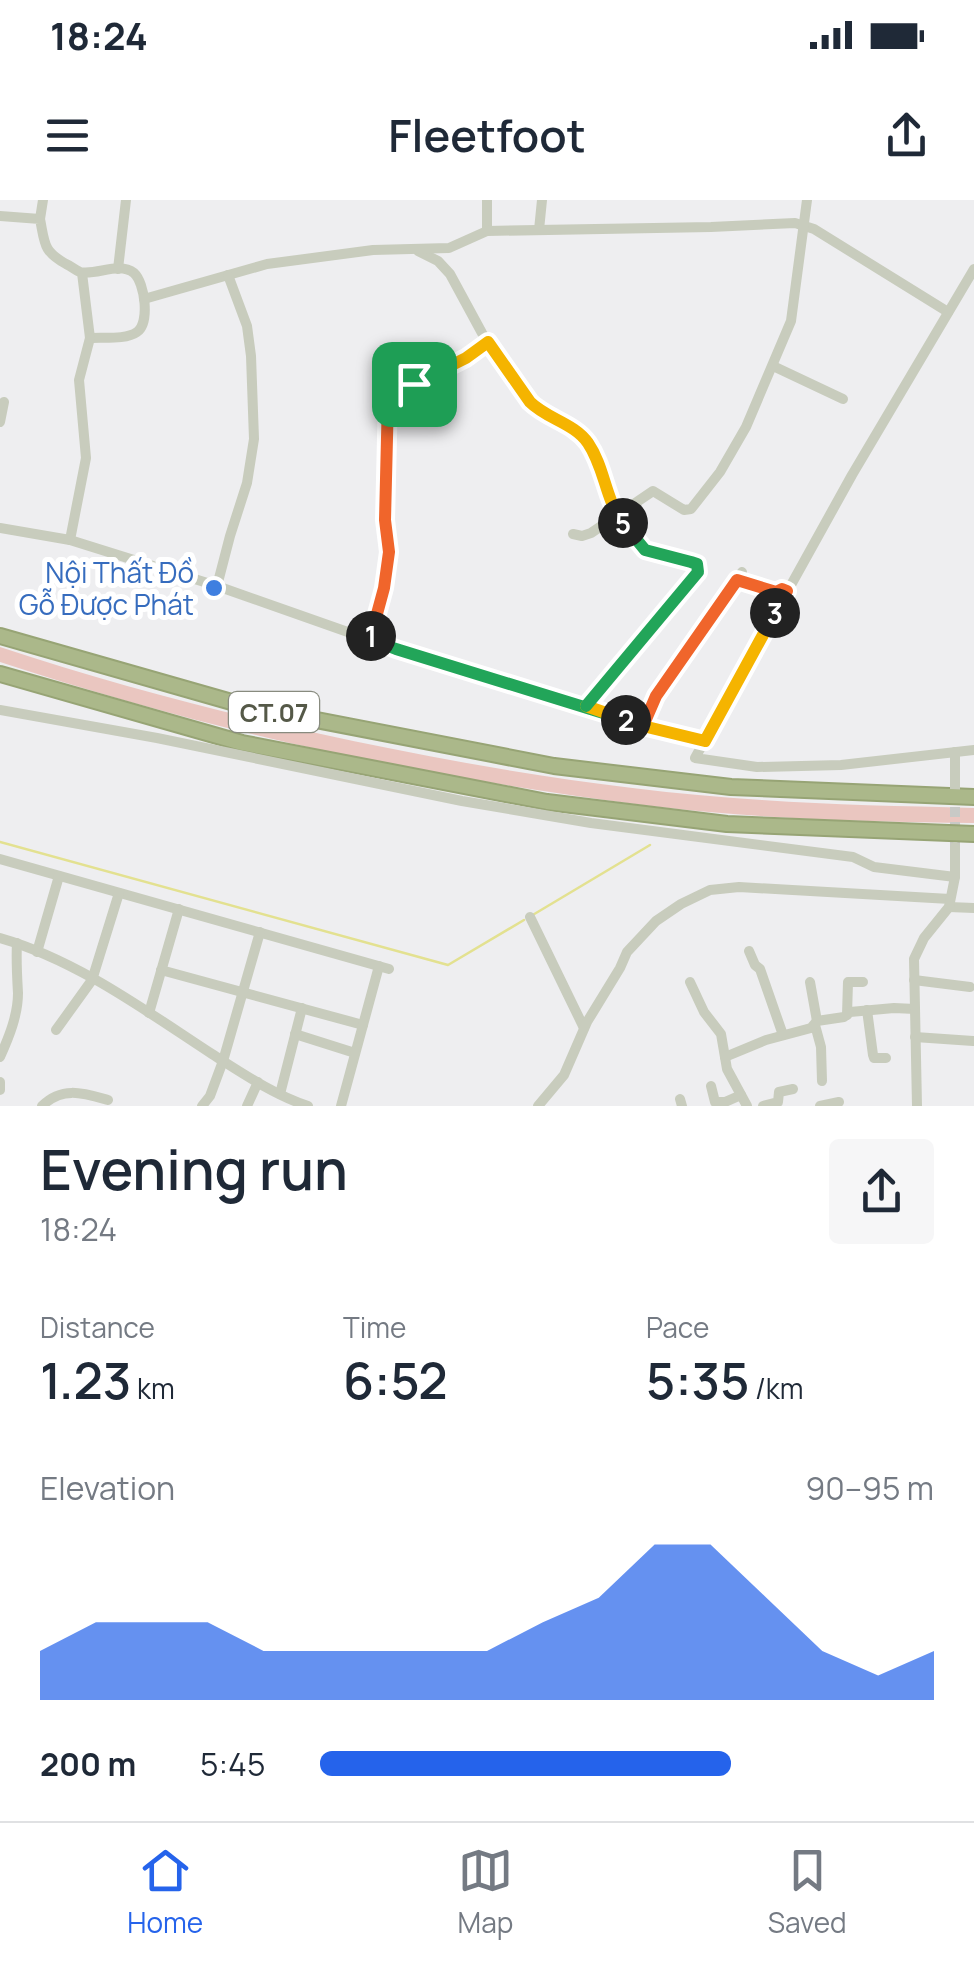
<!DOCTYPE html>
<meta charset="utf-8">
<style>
:root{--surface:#fff;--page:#f6f6f7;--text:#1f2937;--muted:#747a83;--line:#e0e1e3;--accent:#2563eb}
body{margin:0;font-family:Manrope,sans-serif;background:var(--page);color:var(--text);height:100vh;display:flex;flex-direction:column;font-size:38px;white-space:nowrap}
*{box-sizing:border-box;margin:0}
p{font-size:32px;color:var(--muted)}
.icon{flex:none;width:55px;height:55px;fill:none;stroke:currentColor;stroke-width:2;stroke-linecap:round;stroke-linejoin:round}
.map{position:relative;height:906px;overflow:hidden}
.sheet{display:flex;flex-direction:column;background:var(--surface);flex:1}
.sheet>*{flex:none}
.pin{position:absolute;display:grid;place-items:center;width:85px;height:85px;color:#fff;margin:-42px;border-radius:20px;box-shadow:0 5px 15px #0006}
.km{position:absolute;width:50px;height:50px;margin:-25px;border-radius:50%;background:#222;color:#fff;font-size:28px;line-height:50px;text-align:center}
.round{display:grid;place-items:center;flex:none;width:105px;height:105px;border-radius:10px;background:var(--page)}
.overview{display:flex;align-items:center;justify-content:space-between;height:170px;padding:0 40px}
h1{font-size:55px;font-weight:600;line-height:75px}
.stats{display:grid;grid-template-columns:repeat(3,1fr);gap:15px;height:170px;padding:10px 40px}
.stats div{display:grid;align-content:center}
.stats b{font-size:50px;font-weight:600}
.stats small{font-size:28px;font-weight:400}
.stats p{font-size:28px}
.chart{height:280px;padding:20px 40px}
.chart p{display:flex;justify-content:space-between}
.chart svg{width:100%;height:180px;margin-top:10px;fill:var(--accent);opacity:.7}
ul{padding:0 40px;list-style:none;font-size:32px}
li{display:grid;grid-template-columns:160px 120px 1fr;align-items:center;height:75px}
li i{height:25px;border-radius:12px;background:var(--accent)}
.status{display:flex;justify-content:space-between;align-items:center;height:70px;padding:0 50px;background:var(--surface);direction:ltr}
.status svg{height:28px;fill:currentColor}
header{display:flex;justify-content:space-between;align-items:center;height:130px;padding:0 40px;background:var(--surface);font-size:45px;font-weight:600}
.dock{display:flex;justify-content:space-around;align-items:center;height:140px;border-top:2px solid var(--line);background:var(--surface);font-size:28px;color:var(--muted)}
.dock a{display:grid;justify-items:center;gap:5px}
.dock .active{color:var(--accent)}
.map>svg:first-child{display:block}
.green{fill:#eac6c0}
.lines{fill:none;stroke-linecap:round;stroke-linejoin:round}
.stream{stroke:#e3e190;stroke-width:2.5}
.minor-tunnel{stroke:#c8c9c6;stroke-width:10;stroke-dasharray:10 5;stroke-linecap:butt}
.highway-casing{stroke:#97a475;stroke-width:18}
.minor{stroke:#c8ccbd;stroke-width:10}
.highway{stroke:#abb88a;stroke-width:14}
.split-1-casing{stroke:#fff;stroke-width:20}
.split-2-casing{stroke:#fff;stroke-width:20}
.split-3-casing{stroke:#fff;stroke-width:20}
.split-4-casing{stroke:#fff;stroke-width:20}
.split-5-casing{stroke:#fff;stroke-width:20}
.split-6-casing{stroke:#fff;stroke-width:20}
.split-1{stroke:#f0652b;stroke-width:12}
.split-2{stroke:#22a559;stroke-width:12}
.split-3{stroke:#f0652b;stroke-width:12}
.split-4{stroke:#f5b400;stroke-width:12}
.split-5{stroke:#22a559;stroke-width:12}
.split-6{stroke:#f5b400;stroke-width:12}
.shop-dot{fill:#3f7fe0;stroke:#fff;stroke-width:4}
.labels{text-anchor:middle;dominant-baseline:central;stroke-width:10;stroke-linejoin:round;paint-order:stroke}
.shield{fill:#fff;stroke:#888b7f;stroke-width:2.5}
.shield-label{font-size:25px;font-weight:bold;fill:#555948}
.shop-label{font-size:28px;fill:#366cbe;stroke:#fff;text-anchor:end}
</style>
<div class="status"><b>18:24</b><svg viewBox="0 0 49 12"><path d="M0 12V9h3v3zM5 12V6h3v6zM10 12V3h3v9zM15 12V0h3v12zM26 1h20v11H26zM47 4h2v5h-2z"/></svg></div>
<header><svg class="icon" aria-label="menu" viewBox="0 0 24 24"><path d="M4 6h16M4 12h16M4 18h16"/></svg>Fleetfoot<svg class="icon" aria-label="share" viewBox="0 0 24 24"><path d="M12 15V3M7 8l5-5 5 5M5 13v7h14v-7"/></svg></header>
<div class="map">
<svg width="974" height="906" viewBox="0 0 974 906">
<rect width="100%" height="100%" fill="#eeeef0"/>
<path class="green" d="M0 447C127 489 257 522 388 548 511 573 636 592 762 600 833 605 903 606 974 608V623C886 622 797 620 709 612 652 607 594 599 537 590 354 562 176 520 0 462Z"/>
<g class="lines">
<g class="stream">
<polyline points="0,642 448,765 524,720"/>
<polyline points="531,716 650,645"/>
</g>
<polyline class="minor-tunnel" points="955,647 955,595"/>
<g class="highway-casing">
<g id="highway">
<polyline points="0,436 249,507 554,566 731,587 974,597"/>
<polyline points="0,474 242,543 547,602 727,624 974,634"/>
</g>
</g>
<g class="minor">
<path d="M0 16 40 19C45 44 43 51 66 64 71 66 75 70 80 72 96 76 119 61 134 73 145 83 150 123 137 132 126 140 103 137 90 138L82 73"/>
<polyline points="40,19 43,0"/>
<polyline points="539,30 542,0"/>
<polyline points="487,31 487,0"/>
<polyline points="418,51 438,61 450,74 482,133 530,202 537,209 573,228 587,242 595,255 612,306 619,318 645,350 691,362 697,364 699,368 695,377 585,507"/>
<polyline points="118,69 126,0"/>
<polyline points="974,69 852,275 695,558 757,567 841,565 974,550"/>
<polyline points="144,99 267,64 373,50 449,48 487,31 711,27 795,23 814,29 948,112"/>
<polyline points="773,166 843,199"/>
<polyline points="0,222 4,202"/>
<polyline points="0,328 70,340 86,258 79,180 90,138"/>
<polyline points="573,334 582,336 591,333 653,291 684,310 691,309 720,272 746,227 791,121 807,0"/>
<polyline points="70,340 217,386 396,449 643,526 705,541"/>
<polyline points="737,379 775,391 782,389 787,391"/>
<polyline points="217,386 230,336 247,283 254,239 251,156 247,126 228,75"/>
<polyline points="370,439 385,389 389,353 385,320 388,197 466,157 488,143"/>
<polyline points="0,510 157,538 462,601 591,623 853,657 874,667 955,677"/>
<polyline points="643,526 656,496 742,372"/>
<polyline points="955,595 955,552"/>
<polyline points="0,659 389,769"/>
<polyline points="949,707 974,708"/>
<polyline points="530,717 584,828"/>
<path d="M0 738C77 760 146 811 212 854 242 873 274 895 308 906"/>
<polyline points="749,751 755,765 760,769 783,835"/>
<polyline points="37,752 59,676"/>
<polyline points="161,770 363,825"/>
<polyline points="914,780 970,787"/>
<polyline points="690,782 704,812 721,834 727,869 747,906"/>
<polyline points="810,782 817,821"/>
<polyline points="867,810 873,855 874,858 886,858"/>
<polyline points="149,813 179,709"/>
<polyline points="847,815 848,782 863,782"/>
<polyline points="815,825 821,847 822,881"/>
<polyline points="56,830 92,780 119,693"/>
<polyline points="295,834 355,853"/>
<polyline points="915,837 973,841"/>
<path d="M0 857C9 837 18 815 18 793 17 776 16 760 17 743"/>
<polyline points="725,857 766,840 811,828 817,821 844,817 850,812 894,808 915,809"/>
<polyline points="0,882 0,890"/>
<polyline points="711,886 715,902 725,902 741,895"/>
<polyline points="280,894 302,808"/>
<polyline points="680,899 682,906"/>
<path d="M42 906C62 886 83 893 108 900"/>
<polyline points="202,906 210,896 223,861 260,732"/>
<polyline points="247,906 258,882"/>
<polyline points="341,906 379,766"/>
<polyline points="538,906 564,875 587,822 620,768 627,752 656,721 681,704 710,690 739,687 950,699"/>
<polyline points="763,906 778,902 779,892 793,889"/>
<polyline points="820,906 839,902"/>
<polyline points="917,906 914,759 924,738 949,707 955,677 955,647"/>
</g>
<use href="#highway" class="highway"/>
</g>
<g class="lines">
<g class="split-1-casing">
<polyline id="split-1" points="371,436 384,388 389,352 385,320 388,197 414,184"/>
</g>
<g class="split-2-casing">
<polyline id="split-2" points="371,436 370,439 396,449 626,520"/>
</g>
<g class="split-3-casing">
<polyline id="split-3" points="626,520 643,526 656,496 737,380 776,392 782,389 787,391 775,413"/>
</g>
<g class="split-4-casing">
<polyline id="split-4" points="586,506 643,526 705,541 775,413"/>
</g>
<g class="split-5-casing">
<polyline id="split-5" points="586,506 698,372 697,364 691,362 645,350 623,323"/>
</g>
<g class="split-6-casing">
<path id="split-6" d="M414 184 466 158 488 142 530 202C547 219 574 223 588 243 605 268 605 299 623 323"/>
</g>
<use href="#split-1" class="split-1"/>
<use href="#split-2" class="split-2"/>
<use href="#split-3" class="split-3"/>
<use href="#split-4" class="split-4"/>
<use href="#split-5" class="split-5"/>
<use href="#split-6" class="split-6"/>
</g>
<circle class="shop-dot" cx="214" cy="388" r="10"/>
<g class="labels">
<rect class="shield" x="229" y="492" width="90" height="40" rx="8"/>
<g class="shield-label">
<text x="274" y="512">CT.07</text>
</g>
<g class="shop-label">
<text x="194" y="372">Nội Thất Đồ<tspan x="194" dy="32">Gỗ Được Phát</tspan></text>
</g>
</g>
</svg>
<div class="pin" style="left:414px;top:184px;background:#1e9e55"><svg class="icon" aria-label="arrive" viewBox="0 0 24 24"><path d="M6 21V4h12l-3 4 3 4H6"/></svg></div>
<b class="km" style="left:371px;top:436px">1</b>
<b class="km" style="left:626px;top:520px">2</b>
<b class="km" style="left:775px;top:413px">3</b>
<b class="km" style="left:623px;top:323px">5</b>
</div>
<section class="sheet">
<div class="overview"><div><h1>Evening run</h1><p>18:24</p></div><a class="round"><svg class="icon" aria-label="share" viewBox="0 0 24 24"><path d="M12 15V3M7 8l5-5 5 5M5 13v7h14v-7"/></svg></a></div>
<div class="stats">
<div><p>Distance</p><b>1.23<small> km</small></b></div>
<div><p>Time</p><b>6:52</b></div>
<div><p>Pace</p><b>5:35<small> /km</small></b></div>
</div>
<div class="chart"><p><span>Elevation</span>90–95 m</p>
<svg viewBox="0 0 160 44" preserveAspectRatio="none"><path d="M0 44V32L10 25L20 25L30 25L40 32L50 32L60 32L70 32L80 32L90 25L100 19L110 6L120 6L130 19L140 32L150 38L160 32V44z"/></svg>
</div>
<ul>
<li><b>200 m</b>5:45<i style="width:67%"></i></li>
</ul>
</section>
<nav class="dock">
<a class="active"><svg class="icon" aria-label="home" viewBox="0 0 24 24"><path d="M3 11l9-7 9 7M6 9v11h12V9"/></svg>Home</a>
<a><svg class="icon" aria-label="map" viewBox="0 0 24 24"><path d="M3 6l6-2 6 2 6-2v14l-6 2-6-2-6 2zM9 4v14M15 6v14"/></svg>Map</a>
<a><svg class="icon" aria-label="saved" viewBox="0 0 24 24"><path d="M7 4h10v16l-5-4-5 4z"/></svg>Saved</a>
</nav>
